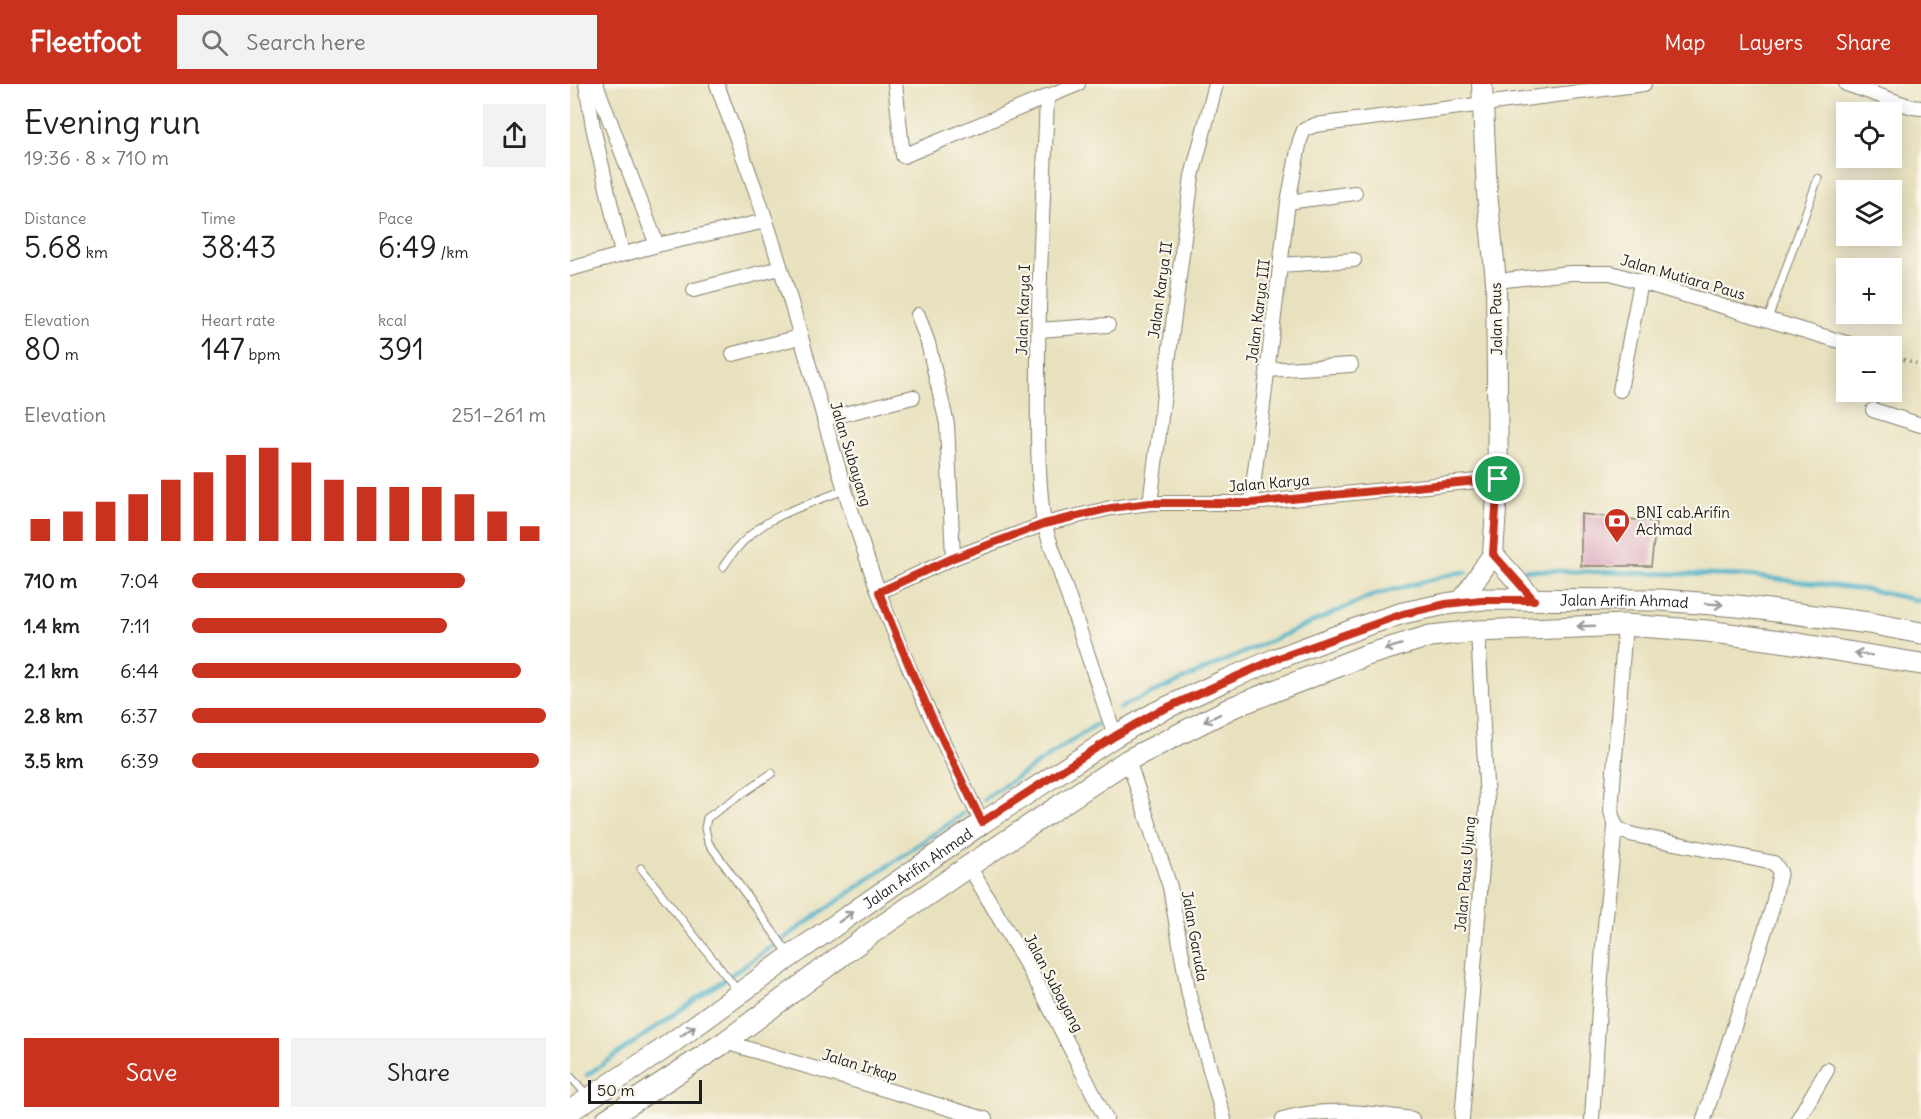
<!DOCTYPE html>
<meta charset="utf-8">
<style>
:root{--surface:#fff;--page:#f2f2f2;--text:#202124;--muted:#757577;--accent:#c8321e}
body{margin:0;font-family:Delius,sans-serif;background:var(--page);color:var(--text);height:100vh;display:flex;flex-direction:column;font-size:22px;white-space:nowrap}
*{box-sizing:border-box;margin:0}
p{font-size:20px;color:var(--muted)}
.icon{flex:none;width:33px;height:33px;fill:none;stroke:currentColor;stroke-width:2;stroke-linecap:round;stroke-linejoin:round}
.map{position:relative;flex:1;overflow:hidden}
.side{display:flex;flex-direction:column;background:var(--surface);width:570px}
.side>*{flex:none}
.fabs{position:absolute;left:1266px;top:18px;display:grid;gap:12px}
.fabs a{display:grid;place-items:center;width:66px;height:66px;border-radius:0px;background:var(--surface);box-shadow:0 3px 15px #0003;font-size:30px}
.scale{position:absolute;left:18px;bottom:15px;width:114px;box-sizing:border-box;padding-left:6px;border:3px solid #1c1c1c;border-top:0;font-size:16px;line-height:21px;white-space:nowrap;color:#1c1c1c;-webkit-text-stroke:4px #fbf7ec;paint-order:stroke}
.pin{position:absolute;display:grid;place-items:center;width:51px;height:51px;color:#fff;margin:-26px;border:3px solid #fff;border-radius:50%;box-shadow:0 2px 6px #0007}
.round{display:grid;place-items:center;flex:none;width:63px;height:63px;border-radius:0px;background:var(--page)}
.head{display:flex;align-items:center;justify-content:space-between;height:102px;padding:0 24px}
h1{font-size:33px;font-weight:600;line-height:45px}
.metrics{display:grid;grid-template-columns:repeat(3,1fr);gap:9px;height:102px;padding:6px 24px}
.metrics div{display:grid;align-content:center}
.metrics b{font-size:30px;font-weight:600}
.metrics small{font-size:16px;font-weight:400}
.metrics p{font-size:16px}
.chart{height:168px;padding:12px 24px}
.chart p{display:flex;justify-content:space-between}
.chart svg{width:100%;height:108px;margin-top:6px;stroke:var(--accent);stroke-width:6}
.cta{display:flex;gap:12px;margin-top:auto;padding:12px 24px}
.cta a{flex:1;height:69px;border-radius:0px;background:var(--accent);color:#fff;font-size:24px;font-weight:600;line-height:69px;text-align:center}
.cta a+a{background:var(--page);color:var(--text)}
ul{padding:0 24px;list-style:none;font-size:20px}
li{display:grid;grid-template-columns:96px 72px 1fr;align-items:center;height:45px}
li i{height:15px;border-radius:8px;background:var(--accent)}
header{display:flex;align-items:center;gap:36px;box-sizing:border-box;height:84px;padding:0 30px;background:var(--accent);color:#fff}
header strong{font-size:28px}
nav{display:flex;gap:33px;margin-inline-start:auto;font-size:21px}
.search{width:420px;height:54px;background:var(--page);display:flex;align-items:center;gap:15px;box-sizing:border-box;padding:0 21px;border-radius:0px;color:var(--muted);font-size:22px}
main{display:flex;flex:1;min-height:0}
.map>svg:first-child{display:block}
.lines{fill:none;stroke-linecap:round;stroke-linejoin:round}
.stream{stroke:#46aec5;stroke-width:4.5}
.building{fill:#d698b6}
.lane-casing{stroke:#827e6d;stroke-width:9}
.street-casing{stroke:#827e6d;stroke-width:16}
.secondary-casing{stroke:#827e6d;stroke-width:22}
.primary-casing{stroke:#827e6d;stroke-width:23}
.path{stroke:#827e6d;stroke-width:3;stroke-dasharray:1.5 4.5;stroke-linecap:butt}
.lane{stroke:#fff;stroke-width:7}
.street{stroke:#fff;stroke-width:14}
.secondary{stroke:#fff;stroke-width:20}
.primary{stroke:#fff;stroke-width:21}
.oneway{stroke:#999}
.route-casing{stroke:#fff;stroke-width:12}
.route{stroke:#c8321e;stroke-width:8}
.labels{text-anchor:middle;dominant-baseline:central;stroke-width:4.5;stroke-linejoin:round;paint-order:stroke}
.street-label{font-size:15px;fill:#1c1c1c;stroke:#fbf7ec}
.poi-label{font-size:15px;fill:#1c1c1c;stroke:#fbf7ec;text-anchor:start}
</style>
<header>
<strong>Fleetfoot</strong>
<div class="search"><svg class="icon" aria-label="search" viewBox="0 0 24 24"><circle cx="10" cy="10" r="6"/><path d="M15 15l6 6"/></svg>Search here</div>
<nav><a>Map</a><a>Layers</a><a>Share</a></nav>
</header>
<main>
<section class="side">
<div class="head"><div><h1>Evening run</h1><p>19:36 · 8 × 710 m</p></div><a class="round"><svg class="icon" aria-label="share" viewBox="0 0 24 24"><path d="M12 15V3M7 8l5-5 5 5M5 13v7h14v-7"/></svg></a></div>
<div class="metrics">
<div><p>Distance</p><b>5.68<small> km</small></b></div>
<div><p>Time</p><b>38:43</b></div>
<div><p>Pace</p><b>6:49<small> /km</small></b></div>
</div>
<div class="metrics">
<div><p>Elevation</p><b>80<small> m</small></b></div>
<div><p>Heart rate</p><b>147<small> bpm</small></b></div>
<div><p>kcal</p><b>391</b></div>
</div>
<div class="chart"><p><span>Elevation</span>251–261 m</p>
<svg viewBox="0 0 160 44" preserveAspectRatio="none"><path d="M5 44V35M15 44V32M25 44V28M35 44V25M45 44V19M55 44V16M65 44V9M75 44V6M85 44V12M95 44V19M105 44V22M115 44V22M125 44V22M135 44V25M145 44V32M155 44V38"/></svg>
</div>
<ul>
<li><b>710 m</b>7:04<i style="width:77%"></i></li>
<li><b>1.4 km</b>7:11<i style="width:72%"></i></li>
<li><b>2.1 km</b>6:44<i style="width:93%"></i></li>
<li><b>2.8 km</b>6:37<i style="width:100%"></i></li>
<li><b>3.5 km</b>6:39<i style="width:98%"></i></li>
</ul>
<div class="cta"><a>Save</a><a>Share</a></div>
</section>
<div class="map">
<svg width="1351" height="1035" viewBox="0 0 1351 1035">
<rect width="100%" height="100%" fill="#fbf7ec"/>
<filter id="ink" filterUnits="userSpaceOnUse"><feTurbulence type="fractalNoise" baseFrequency=".0167" numOctaves="2"/><feDisplacementMap in="SourceGraphic" scale="12" xChannelSelector="R" yChannelSelector="G"/><feConvolveMatrix kernelMatrix="1 2 1 2 8 2 1 2 1" color-interpolation-filters="sRGB"/></filter>
<filter id="wash" filterUnits="userSpaceOnUse"><feTurbulence type="fractalNoise" baseFrequency=".008" numOctaves="4" result="noise"/><feDisplacementMap in="SourceGraphic" scale="24" xChannelSelector="R" yChannelSelector="G"/><feGaussianBlur stdDeviation="1.35" result="paint"/><feColorMatrix in="noise" values="0 0 0 0 0 0 0 0 0 0 0 0 0 0 0 0 0 1.4 0 .05"/><feComposite in="paint" operator="in"/></filter>
<g filter="url(#wash)">
<rect width="100%" height="100%" fill="#e8e1be"/>
<g class="lines">
<g class="stream">
<polyline points="955,486 1181,492 1299,506 1351,517"/>
<polyline points="549,625 557,620 804,511 886,489 897,488"/>
<polyline points="414,715 527,640"/>
<polyline points="17,991 394,729"/>
</g>
</g>
<g id="blocks">
<polygon class="building" points="1011,430 1086,438 1081,482 1011,482"/>
</g>
</g>
<g filter="url(#ink)">
<use href="#blocks" fill-opacity="0" stroke="#827e6d" stroke-width="1.5"/>
<g class="lines">
<g class="lane-casing">
<g id="lane">
<polyline points="1198,235 1248,94"/>
<path d="M153 483C185 433 222 427 274 406"/>
<polyline points="202,689 137,734 135,744 138,758 219,870"/>
<polyline points="71,784 168,907"/>
<polyline points="0,992 18,1012"/>
</g>
</g>
<g class="street-casing">
<g id="street">
<polyline points="16,0 23,43 52,170"/>
<polyline points="26,0 87,161"/>
<path d="M147 0C163 46 181 91 196 137 236 259 264 385 308 506 337 586 375 662 412 739"/>
<polyline points="325,0 333,72 508,0"/>
<polyline points="1276,0 1342,23 1351,24"/>
<path d="M477 12C474 98 469 185 468 272 468 328 466 384 474 440L545 652"/>
<polyline points="718,118 785,109"/>
<polyline points="710,181 784,176"/>
<polyline points="0,185 87,161 196,137"/>
<polyline points="926,197 1000,189 1041,189 1286,262"/>
<polyline points="124,206 210,184"/>
<polyline points="348,231 358,259 377,340 383,474"/>
<polyline points="469,246 538,241"/>
<polyline points="163,270 230,253"/>
<polyline points="698,286 781,281"/>
<polyline points="1050,306 1071,198"/>
<polyline points="1303,326 1351,341"/>
<polyline points="254,335 343,313"/>
<polyline points="580,419 622,92 646,0"/>
<polyline points="681,419 718,118 730,56 734,46 745,41 1074,0"/>
<polyline points="309,508 383,474 474,440 541,424 580,419 681,419 928,395"/>
<path d="M1055 541 1041 727C1044 743 1048 747 1064 751L1204 779 1210 788 1202 825 1134 1035"/>
<polyline points="558,676 600,803 619,911 654,1035"/>
<polyline points="399,782 470,904 536,1035"/>
<polyline points="155,958 415,1035"/>
<path d="M713 1035C755 1022 799 1029 842 1035"/>
<polyline points="892,1035 917,719 908,547"/>
<polyline points="1022,1035 1033,862 1045,743"/>
<polyline points="1228,1035 1257,986"/>
</g>
</g>
<g class="secondary-casing">
<g id="secondary">
<polyline points="923,470 964,516"/>
<polyline points="891,518 923,470 928,395 926,197 917,109 912,0"/>
</g>
</g>
<g class="primary-casing">
<g id="primary">
<path id="s1" d="M0 1027 92 966 221 872 412 739 545 652 585 629 656 596 706 575 799 540 833 529 876 520 911 515 1090 516 1168 522 1299 539 1351 549"/>
<polyline points="37,1035 155,958 299,851 399,782 558,676 663,623 797,571 860,552 908,547 1055,541 1137,547 1210,557 1351,580"/>
</g>
</g>
<polyline class="path" points="1322,272 1351,281"/>
<use href="#lane" class="lane"/>
<use href="#street" class="street"/>
<use href="#secondary" class="secondary"/>
<use href="#primary" class="primary"/>
</g>
<defs><path id="oneway-shaft" d="M-6 0H5M1.5-3L5.5 0L1.5 3" fill="none" stroke-width="1.6" stroke-linecap="round" stroke-linejoin="round" transform="scale(1.5)"/></defs>
<g class="oneway">
<use href="#oneway-shaft" transform="translate(1144 520) rotate(4)"/>
<use href="#oneway-shaft" transform="translate(1016 542) rotate(178)"/>
<use href="#oneway-shaft" transform="translate(823 563) rotate(163)"/>
<use href="#oneway-shaft" transform="translate(1293 570) rotate(-171)"/>
<use href="#oneway-shaft" transform="translate(642 634) rotate(154)"/>
<use href="#oneway-shaft" transform="translate(276 833) rotate(-35)"/>
<use href="#oneway-shaft" transform="translate(118 947) rotate(-36)"/>
</g>
</g>
<g class="lines" filter="url(#ink)">
<g class="route-casing">
<path id="route" d="M928 395 923 470 964 516H911L876 520 833 530 706 575 585 629 545 652 412 738C375 662 339 587 309 508L383 474 474 440 541 424 580 419H681Z"/>
</g>
<use href="#route" class="route"/>
</g>
<defs>
<g id="bank-pin" transform="scale(1.35)"><path d="M0 17L-7.5 6A9.5 9.5 0 1 1 7.5 6Z" fill="#c8321e" stroke="#fbf7ec"/><path d="M-6-4H6V4H-6ZM0-2.3a2.3 2.3 0 1 0 0 4.6a2.3 2.3 0 1 0 0-4.6Z" fill="#fff"/></g>
</defs>
<g fill-rule="evenodd">
<use href="#bank-pin" x="1047" y="437"/>
</g>
<g class="labels">
<g class="street-label">
<text transform="translate(1113 193) rotate(16)">Jalan Mutiara Paus</text>
<text transform="translate(590 206) rotate(-82)">Jalan Karya II</text>
<text transform="translate(453 226) rotate(-88)">Jalan Karya I</text>
<text transform="translate(688 227) rotate(-83)">Jalan Karya III</text>
<text transform="translate(926 235) rotate(-91)">Jalan Paus</text>
<text transform="translate(281 370) rotate(73)">Jalan Subayang</text>
<text transform="translate(699 399) rotate(-5)">Jalan Karya</text>
<text stroke="none"><textPath href="#s1" startOffset="1198">Jalan Arifin Ahmad</textPath></text>
<text stroke="none"><textPath href="#s1" startOffset="424">Jalan Arifin Ahmad</textPath></text>
<text transform="translate(895 790) rotate(-85)">Jalan Paus Ujung</text>
<text transform="translate(625 852) rotate(80)">Jalan Garuda</text>
<text transform="translate(484 899) rotate(62)">Jalan Subayang</text>
<text transform="translate(290 981) rotate(17)">Jalan Irkap</text>
</g>
<g class="poi-label">
<text x="1066" y="428">BNI cab.Arifin<tspan x="1066" dy="17">Achmad</tspan></text>
</g>
</g>
</svg>
<div class="fabs">
<a><svg class="icon" aria-label="locate" viewBox="0 0 24 24"><circle cx="12" cy="12" r="6"/><path d="M12 2v4M12 18v4M2 12h4M18 12h4"/></svg></a>
<a><svg class="icon" aria-label="layers" viewBox="0 0 24 24"><path d="M12 4l9 5-9 5-9-5zM3 14l9 5 9-5"/></svg></a>
<a>+</a>
<a>−</a>
</div>
<div class="scale">50 m</div>
<div class="pin" style="left:928px;top:395px;background:#1e9e55"><svg class="icon" aria-label="arrive" viewBox="0 0 24 24"><path d="M6 21V4h12l-3 4 3 4H6"/></svg></div>
</div>
</main>
